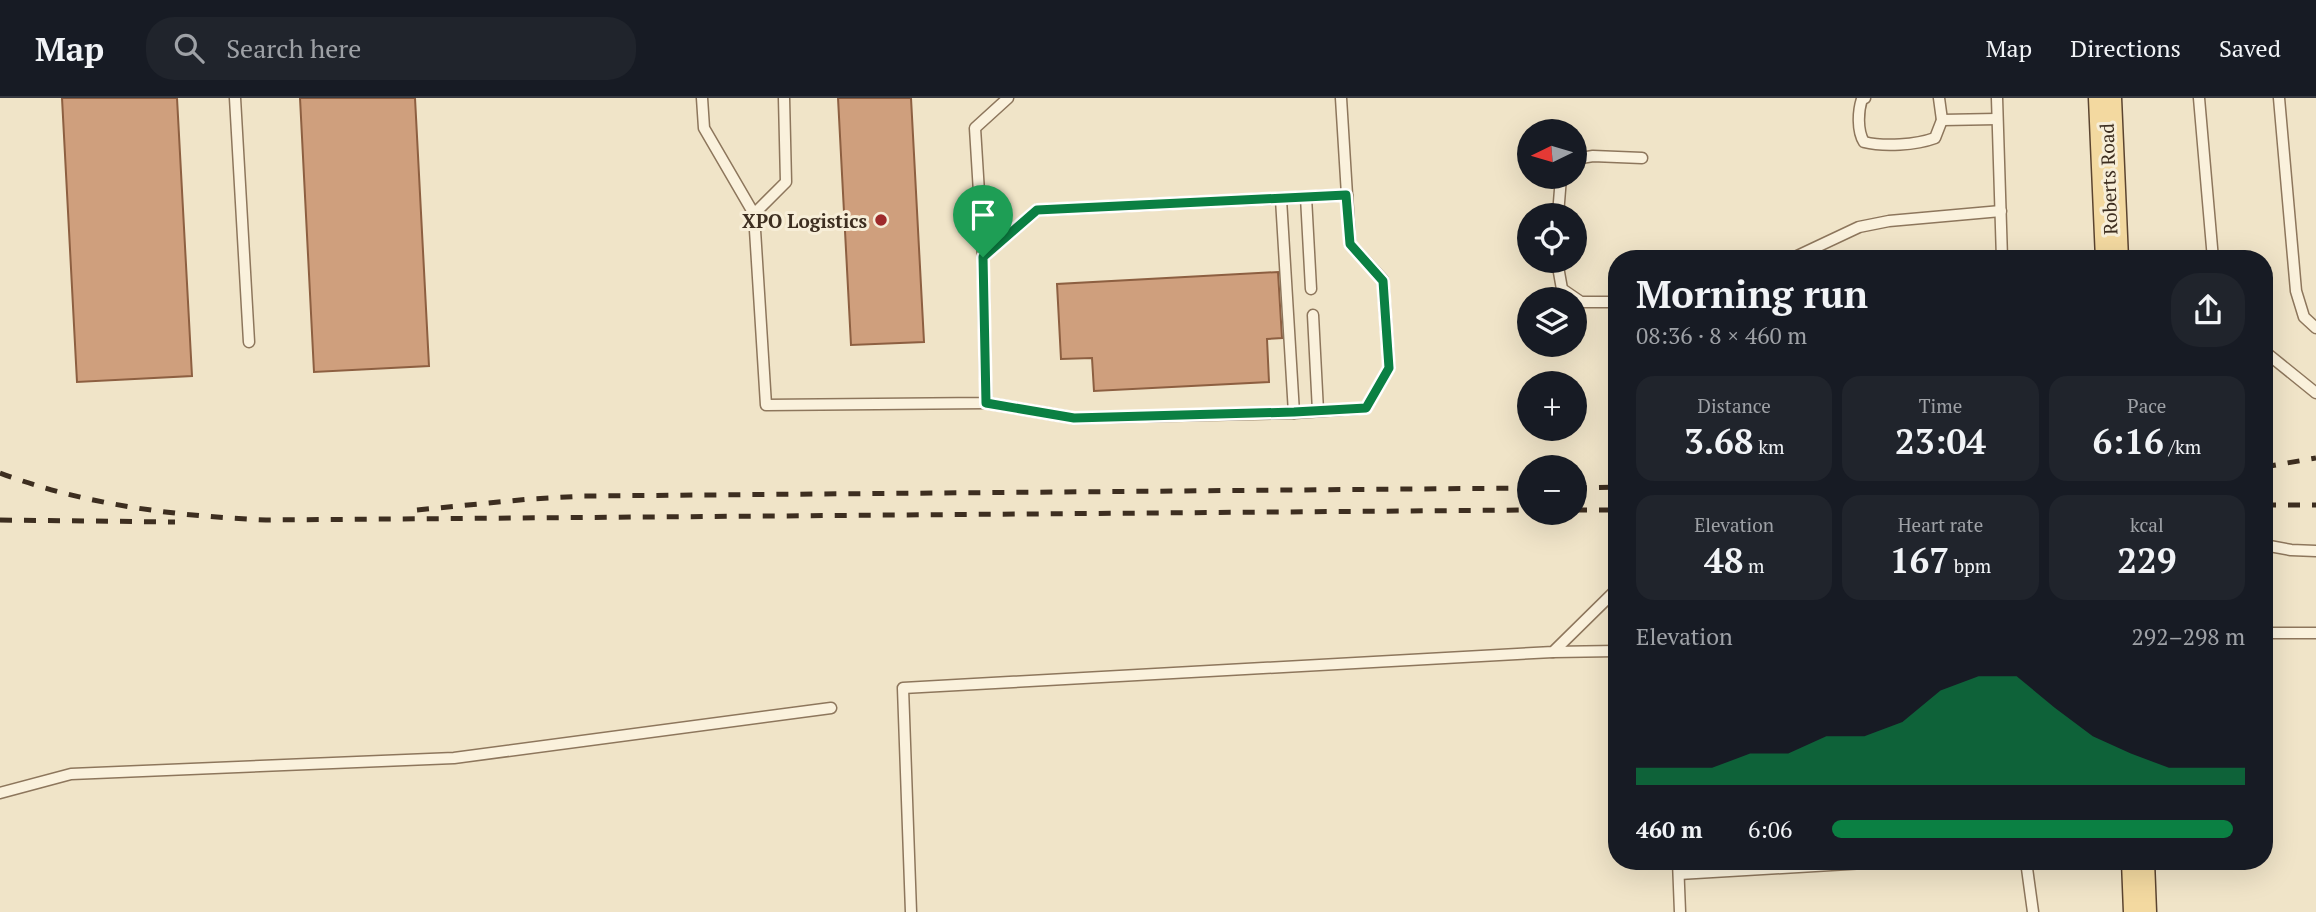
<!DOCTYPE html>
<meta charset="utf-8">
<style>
:root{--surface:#171b24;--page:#20242c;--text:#f1f3f6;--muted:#9ea1a6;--line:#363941;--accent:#0b8043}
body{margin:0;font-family:"PT Serif",serif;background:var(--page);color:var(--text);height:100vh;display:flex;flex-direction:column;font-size:26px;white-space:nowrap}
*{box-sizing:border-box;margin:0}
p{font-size:23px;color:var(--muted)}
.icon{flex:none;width:38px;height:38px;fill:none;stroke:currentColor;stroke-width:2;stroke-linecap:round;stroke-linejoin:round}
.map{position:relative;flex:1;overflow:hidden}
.side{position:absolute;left:1608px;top:152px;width:665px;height:620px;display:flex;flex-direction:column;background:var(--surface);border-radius:28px;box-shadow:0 7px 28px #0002}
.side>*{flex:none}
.needle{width:46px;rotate:265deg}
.tools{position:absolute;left:1517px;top:21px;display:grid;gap:14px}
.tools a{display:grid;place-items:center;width:70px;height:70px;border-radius:50%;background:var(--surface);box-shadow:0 7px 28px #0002;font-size:35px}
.pin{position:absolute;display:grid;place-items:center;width:60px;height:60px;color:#fff;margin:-72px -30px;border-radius:50% 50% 50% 0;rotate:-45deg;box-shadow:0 0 7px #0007}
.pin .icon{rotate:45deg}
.round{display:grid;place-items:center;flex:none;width:74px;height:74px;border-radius:28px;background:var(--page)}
.summary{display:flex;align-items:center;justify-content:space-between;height:119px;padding:0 28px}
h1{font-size:38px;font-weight:700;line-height:52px}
.figures{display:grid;grid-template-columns:repeat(3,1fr);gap:10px;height:119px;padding:7px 28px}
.figures div{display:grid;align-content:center;border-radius:18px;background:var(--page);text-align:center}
.figures b{font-size:35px;font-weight:700}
.figures small{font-size:19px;font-weight:400}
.figures p{font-size:19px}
.chart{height:196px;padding:14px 28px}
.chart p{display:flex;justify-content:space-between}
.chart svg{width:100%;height:126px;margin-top:7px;fill:var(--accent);opacity:.7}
ul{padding:0 28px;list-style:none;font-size:23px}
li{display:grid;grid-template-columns:112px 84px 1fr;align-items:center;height:52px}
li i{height:18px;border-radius:9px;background:var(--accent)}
header{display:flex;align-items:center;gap:42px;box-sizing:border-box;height:98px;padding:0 35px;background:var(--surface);border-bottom:2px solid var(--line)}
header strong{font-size:33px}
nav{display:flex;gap:38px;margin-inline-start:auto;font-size:24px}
.search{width:490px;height:63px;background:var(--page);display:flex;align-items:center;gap:18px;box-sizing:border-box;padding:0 24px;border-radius:28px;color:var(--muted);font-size:26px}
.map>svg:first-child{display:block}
.building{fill:#cf9f7d;stroke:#8d5f41;stroke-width:2}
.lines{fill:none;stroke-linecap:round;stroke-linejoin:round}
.service-casing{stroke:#8d765c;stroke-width:13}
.primary-casing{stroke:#5b4430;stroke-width:35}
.service{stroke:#faf1dc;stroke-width:10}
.primary{stroke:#f3d9a0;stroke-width:32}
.rail{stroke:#3d2e20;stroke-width:5;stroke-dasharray:12 12;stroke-linecap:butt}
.route-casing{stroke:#fff;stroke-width:14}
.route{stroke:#0b8043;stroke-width:9}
.poi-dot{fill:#9e2a2b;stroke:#f7eed8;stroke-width:2.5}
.labels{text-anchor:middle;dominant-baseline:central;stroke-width:6;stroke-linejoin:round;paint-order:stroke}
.street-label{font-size:19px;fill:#3d2e20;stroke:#f7eed8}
.poi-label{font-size:19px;font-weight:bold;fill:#3d2e20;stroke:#f7eed8;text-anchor:end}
</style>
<header>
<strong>Map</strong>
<div class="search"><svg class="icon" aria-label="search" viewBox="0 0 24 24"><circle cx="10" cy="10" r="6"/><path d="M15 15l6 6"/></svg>Search here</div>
<nav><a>Map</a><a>Directions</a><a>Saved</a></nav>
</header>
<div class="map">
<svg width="2316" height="814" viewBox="0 0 2316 814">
<rect width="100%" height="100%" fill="#f0e4c8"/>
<g class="building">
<polygon points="62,0 177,0 192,278 77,284"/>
<polygon points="300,0 415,0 429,268 314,274"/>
<polygon points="838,0 911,0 924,244 851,247"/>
<polygon points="1278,174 1282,240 1267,241 1269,284 1094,293 1092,260 1061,261 1057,186"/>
</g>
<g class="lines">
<g class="service-casing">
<g id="service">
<polyline points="235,0 249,244"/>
<polyline points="702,0 704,30 754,116 766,307 986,305 983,159 1037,112 1347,97 1341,0"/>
<path d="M1865 0 1862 1C1858 13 1857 33 1864 44 1884 49 1916 47 1935 40L1942 22 1939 0"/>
<polyline points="1997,0 2002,161"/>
<polyline points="2199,0 2213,161"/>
<polyline points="2279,0 2296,193 2304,219 2316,230"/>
<polyline points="1942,22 1997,21"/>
<polyline points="1575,61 1593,58 1642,60"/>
<polyline points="1306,99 1311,191"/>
<polyline points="1281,101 1294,315"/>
<polyline points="754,116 786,84 784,0"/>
<polyline points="1558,117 1561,79"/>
<polyline points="983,159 975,30 1008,0"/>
<polyline points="1791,161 1859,129 1889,123 2001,113"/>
<polyline points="1557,163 1562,191 1581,204 1617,204"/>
<polyline points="1313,217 1318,313"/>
<polyline points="2264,253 2316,295"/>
<polyline points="986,305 1074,320 1294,315 1366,310 1389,270 1383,182 1350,146 1347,97"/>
<polyline points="2264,447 2291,452 2316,453"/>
<polyline points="2264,535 2316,535"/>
<polyline points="1553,554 1617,553"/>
<polyline points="0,695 71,676 454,660 831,610"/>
<polyline points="1678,763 1680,814"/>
<polyline points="2026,763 2033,814"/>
<polyline points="1679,776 1898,763"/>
<polyline points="911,814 903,590 1553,554 1617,491"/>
</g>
</g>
<g class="primary-casing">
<g id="primary">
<polyline points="2105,0 2112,161"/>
<polyline points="2138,763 2140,814"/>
</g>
</g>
<use href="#service" class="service"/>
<use href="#primary" class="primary"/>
<g class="rail">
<polyline points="2264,369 2316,360"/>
<path d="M0 375C85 407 175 418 266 422L1530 412"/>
<polyline points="1575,390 1617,389"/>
<polyline points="2264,407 2316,407"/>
<polyline points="417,412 530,401 584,398 1530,390"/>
<polyline points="1575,412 1617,412"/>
<polyline points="0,422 175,424"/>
</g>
</g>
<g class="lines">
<g class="route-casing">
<polygon id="route" points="1346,97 1350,146 1383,183 1389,270 1366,310 1294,314 1074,320 986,305 983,159 1037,112"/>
</g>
<use href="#route" class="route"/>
</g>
<circle class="poi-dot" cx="881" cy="122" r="7"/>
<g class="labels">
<g class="street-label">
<text transform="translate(2108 81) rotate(-92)">Roberts Road</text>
</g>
<g class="poi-label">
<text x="867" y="122">XPO Logistics</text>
</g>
</g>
</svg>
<div class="tools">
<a><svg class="needle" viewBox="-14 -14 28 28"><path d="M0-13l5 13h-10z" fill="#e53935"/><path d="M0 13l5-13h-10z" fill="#9ea1a6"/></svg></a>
<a><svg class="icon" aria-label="locate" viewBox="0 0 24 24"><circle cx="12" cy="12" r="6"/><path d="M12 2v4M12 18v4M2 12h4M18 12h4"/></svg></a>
<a><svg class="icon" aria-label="layers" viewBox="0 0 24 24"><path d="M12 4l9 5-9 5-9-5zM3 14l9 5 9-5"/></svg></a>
<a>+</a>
<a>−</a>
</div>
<div class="pin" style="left:983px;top:159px;background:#1e9e55"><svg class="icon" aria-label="arrive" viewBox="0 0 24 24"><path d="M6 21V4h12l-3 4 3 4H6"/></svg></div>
<section class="side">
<div class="summary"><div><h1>Morning run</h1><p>08:36 · 8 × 460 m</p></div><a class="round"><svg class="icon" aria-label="share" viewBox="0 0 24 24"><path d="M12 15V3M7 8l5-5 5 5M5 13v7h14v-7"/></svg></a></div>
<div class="figures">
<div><p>Distance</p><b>3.68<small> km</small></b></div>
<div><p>Time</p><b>23:04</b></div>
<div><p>Pace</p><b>6:16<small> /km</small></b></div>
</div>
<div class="figures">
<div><p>Elevation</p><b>48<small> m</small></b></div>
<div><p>Heart rate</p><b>167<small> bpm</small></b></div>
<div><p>kcal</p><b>229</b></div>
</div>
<div class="chart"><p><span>Elevation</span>292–298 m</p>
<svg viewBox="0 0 160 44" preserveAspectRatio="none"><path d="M0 44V38L10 38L20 38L30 33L40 33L50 27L60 27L70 22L80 11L90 6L100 6L110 17L120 27L130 33L140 38L150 38L160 38V44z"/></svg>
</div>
<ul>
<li><b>460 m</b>6:06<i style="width:97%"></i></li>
</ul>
</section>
</div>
